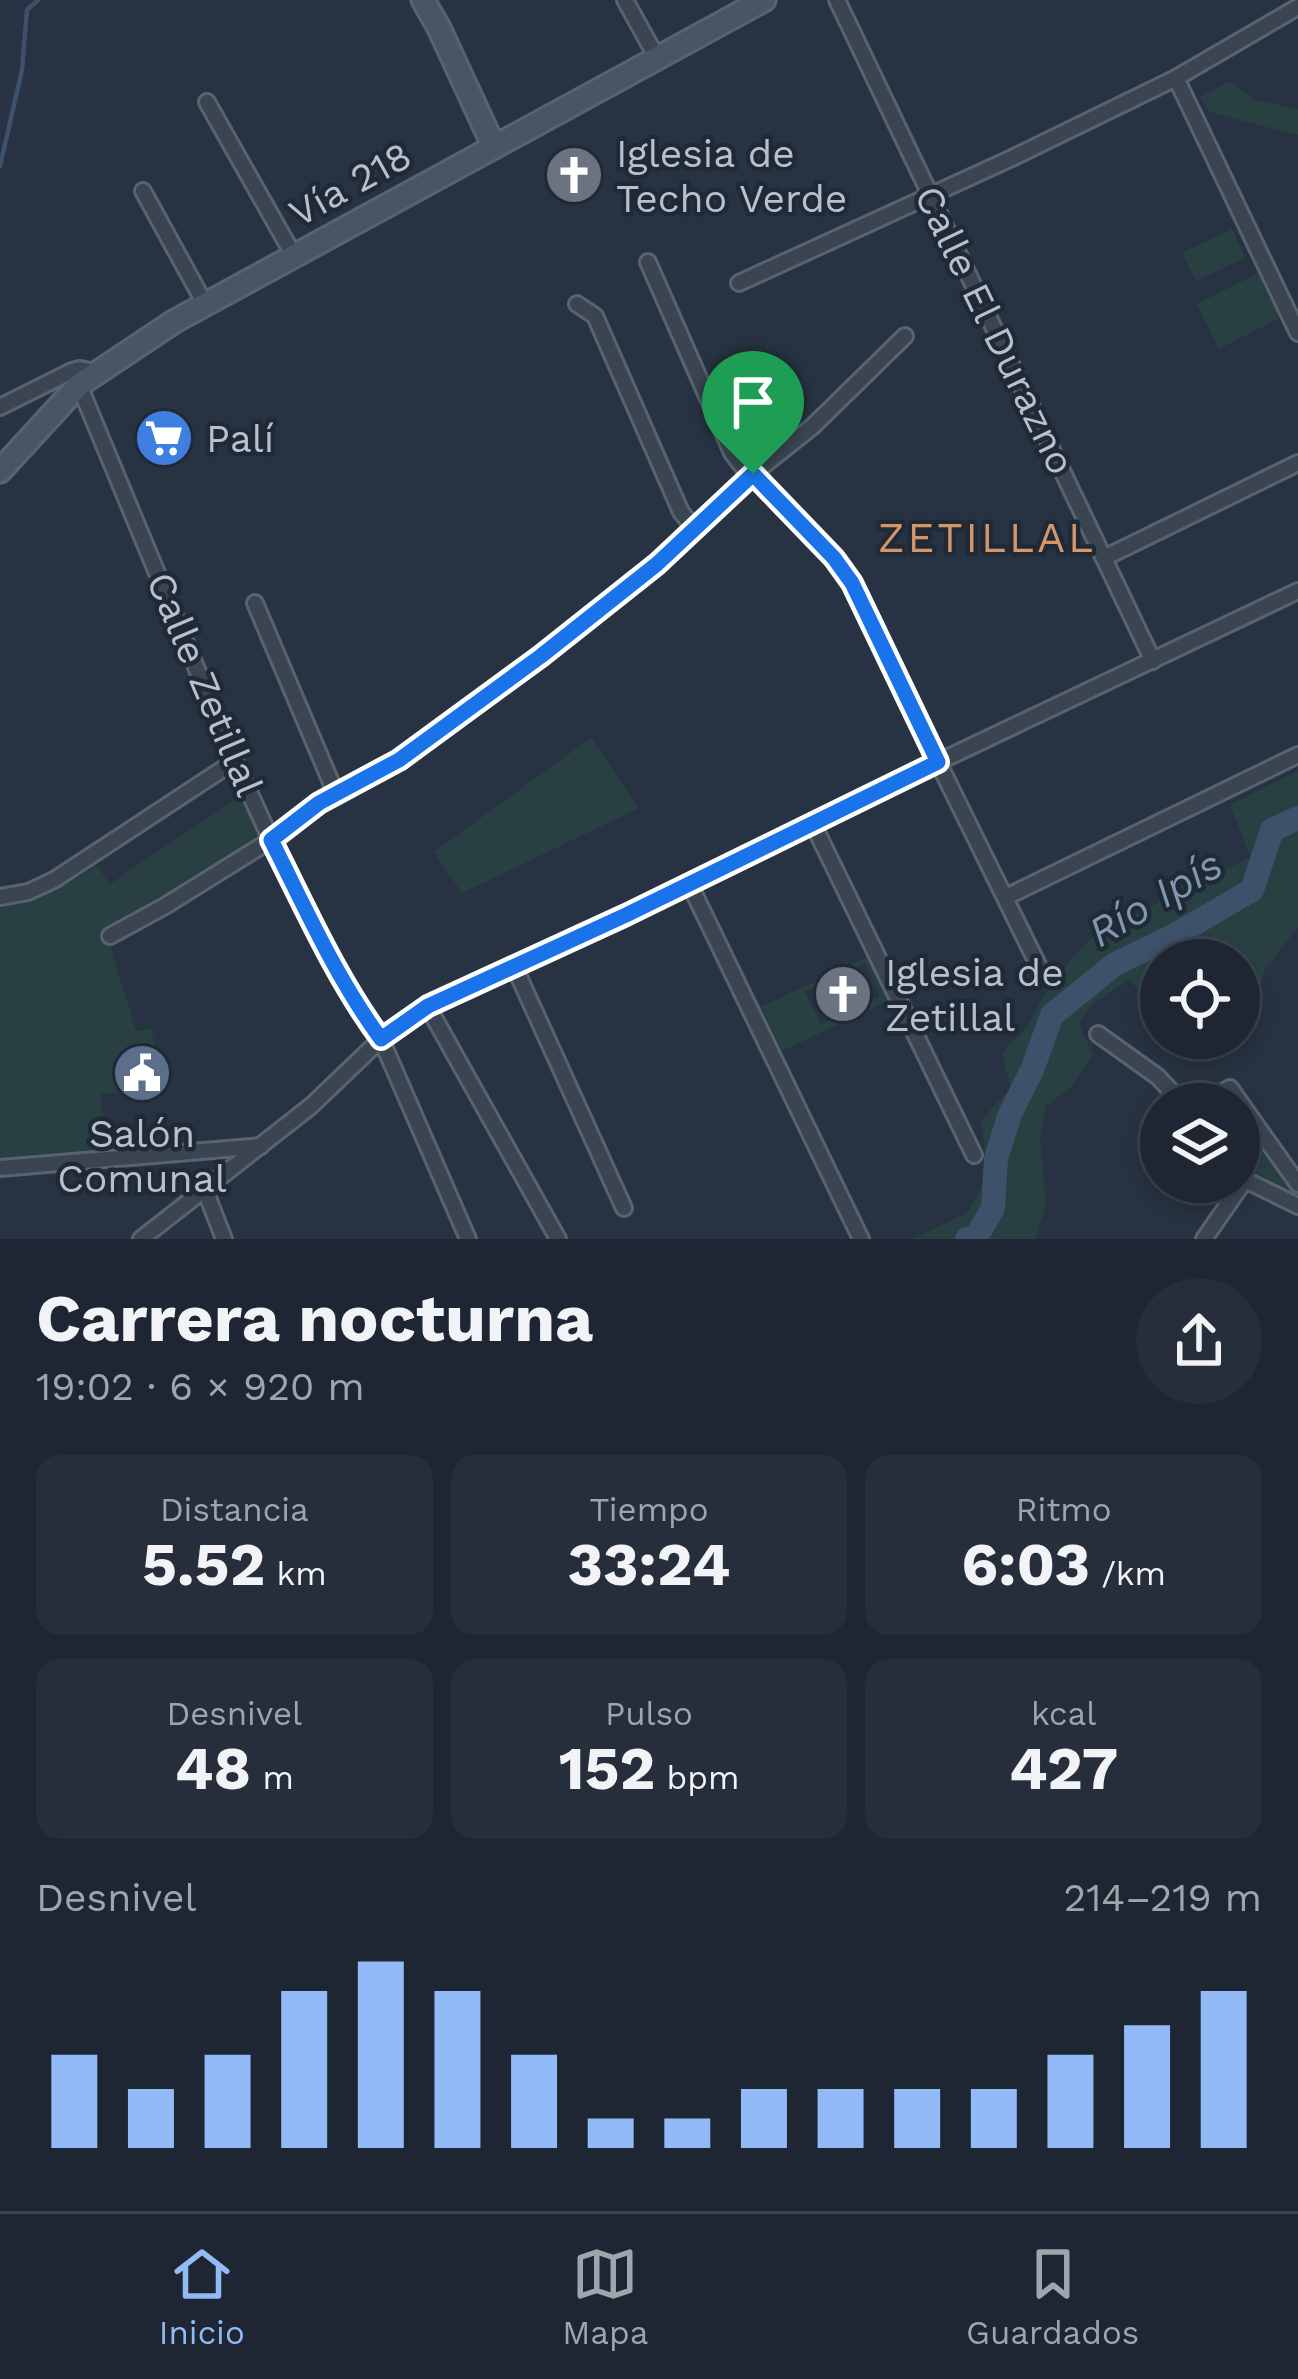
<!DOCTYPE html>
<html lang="es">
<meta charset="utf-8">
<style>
:root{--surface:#1d2632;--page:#252e3a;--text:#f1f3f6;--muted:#a0a5ac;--line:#3b434d;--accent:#92baf7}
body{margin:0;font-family:"Work Sans",sans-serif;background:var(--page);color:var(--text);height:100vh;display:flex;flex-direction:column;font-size:45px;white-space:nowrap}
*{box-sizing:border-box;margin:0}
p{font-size:39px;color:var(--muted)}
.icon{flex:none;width:66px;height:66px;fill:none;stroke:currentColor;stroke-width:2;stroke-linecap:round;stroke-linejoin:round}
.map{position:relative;height:1239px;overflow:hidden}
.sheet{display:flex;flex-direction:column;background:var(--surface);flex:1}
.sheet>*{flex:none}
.tools{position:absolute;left:1140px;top:939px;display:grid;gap:24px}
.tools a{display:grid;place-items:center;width:120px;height:120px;border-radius:50%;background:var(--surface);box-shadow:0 6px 18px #0003,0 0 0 3px var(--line);font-size:60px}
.pin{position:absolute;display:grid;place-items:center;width:102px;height:102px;color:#fff;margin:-123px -51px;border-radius:50% 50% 50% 0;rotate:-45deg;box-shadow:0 0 12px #0007}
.pin .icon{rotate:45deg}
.round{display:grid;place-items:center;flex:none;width:126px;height:126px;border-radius:63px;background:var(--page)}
.head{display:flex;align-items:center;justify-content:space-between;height:204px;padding:0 36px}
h1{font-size:66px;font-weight:700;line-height:90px}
.stats{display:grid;grid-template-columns:repeat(3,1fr);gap:18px;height:204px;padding:12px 36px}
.stats div{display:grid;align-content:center;border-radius:24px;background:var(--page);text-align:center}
.stats b{font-size:60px;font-weight:700}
.stats small{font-size:33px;font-weight:400}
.stats p{font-size:33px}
.chart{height:336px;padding:24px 36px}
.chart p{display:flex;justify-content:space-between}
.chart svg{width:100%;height:216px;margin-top:12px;stroke:var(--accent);stroke-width:6}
.tabs{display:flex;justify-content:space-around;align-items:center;height:168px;border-top:3px solid var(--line);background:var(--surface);font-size:33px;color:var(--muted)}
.tabs a{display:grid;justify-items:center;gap:6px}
.tabs .selected{color:var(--accent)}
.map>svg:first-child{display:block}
.green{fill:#294043;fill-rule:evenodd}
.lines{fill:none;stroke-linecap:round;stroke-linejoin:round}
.stream{stroke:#3d516b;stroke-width:4.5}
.river{stroke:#3d516b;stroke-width:24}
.street-casing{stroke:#59636f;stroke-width:20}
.secondary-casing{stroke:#59636f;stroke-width:27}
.street{stroke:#3b4552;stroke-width:14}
.secondary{stroke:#495465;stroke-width:21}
.route-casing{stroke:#fff;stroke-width:24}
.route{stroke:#1a73e8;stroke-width:15}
.labels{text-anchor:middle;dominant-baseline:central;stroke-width:9;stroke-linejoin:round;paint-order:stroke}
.poi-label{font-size:39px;fill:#b8c0cc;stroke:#202a37;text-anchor:start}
.street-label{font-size:39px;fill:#b8c0cc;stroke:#202a37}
.neighbourhood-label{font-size:42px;letter-spacing:3px;fill:#d5976a;stroke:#202a37}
.water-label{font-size:42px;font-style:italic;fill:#8097b2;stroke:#202a37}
</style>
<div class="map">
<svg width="1298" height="1239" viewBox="0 0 1298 1239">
<rect width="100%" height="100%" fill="#273342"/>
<g class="green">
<polygon points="1230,81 1254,100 1298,109 1298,135 1210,112 1200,97"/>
<polygon points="1232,229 1245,258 1196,281 1182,253"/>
<polygon points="1258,273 1280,318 1219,349 1197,304"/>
<polygon points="591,738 639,808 462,893 434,852"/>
<polygon points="1298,771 1298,927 1265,969 1254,1014 1246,1025 1239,1029 1239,960 1161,960 1161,1023 1130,979 1091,1005 1079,1024 1093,1055 1071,1087 1046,1106 1040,1139 1046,1204 1036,1237 1034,1239 913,1239 967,1213 982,1186 987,1169 981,1120 1011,1089 1002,1053 1028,1026 1051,982 1094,935 1251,857 1230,805"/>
<path d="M240 796 265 839 106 933 136 1031 151 1029 158 1059 123 1062 125 1092 100 1094 108 1156 0 1164V903C37 899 67 888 96 865L110 884Z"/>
<path d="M869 956 890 1000 782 1051 761 1007ZM865 963 880 996 821 1024 805 992Z"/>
<polygon points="1239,1107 1298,1193 1298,1197 1239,1171"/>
</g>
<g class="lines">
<polyline class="stream" points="0,166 22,70 27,10 38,0"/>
<polyline class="river" points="967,1239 977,1236 993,1208 996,1158 1010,1114 1032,1070 1052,1015 1115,964 1173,936 1252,890 1272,830 1298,818"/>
<g class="street-casing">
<g id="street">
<polyline points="625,0 657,58"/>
<polyline points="837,0 1153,661"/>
<polyline points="1176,78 1298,333"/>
<polyline points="207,102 294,256"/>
<polyline points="143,191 205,304"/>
<polyline points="648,262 732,453 742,466 784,505 834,558 859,594 938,762 1043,975"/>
<polyline points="739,283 1012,158 1176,78 1298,7"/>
<polyline points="577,304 595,316 681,512 695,529"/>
<polyline points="79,385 235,761 271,840 336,967 364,1016 381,1039 468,1239"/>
<polyline points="0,407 72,371 80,369 95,372"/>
<polyline points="1104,558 1298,463"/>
<polyline points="255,603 336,794"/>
<polyline points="812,822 974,1155"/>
<polyline points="689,883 861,1239"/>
<polyline points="0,897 28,892 54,880 235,761"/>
<polyline points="1006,897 1298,755"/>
<polyline points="110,936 165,906 271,840 319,803 399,761 541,656 657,564 753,474 812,427 905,336"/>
<polyline points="514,966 624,1208"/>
<polyline points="428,1007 558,1239"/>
<polyline points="1098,1034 1158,1077 1183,1104"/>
<polyline points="1200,1104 1230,1088 1298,1184"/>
<polyline points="0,1168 261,1146"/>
<polyline points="1239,1177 1298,1206"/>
<polyline points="205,1190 224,1239"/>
<polyline points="141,1239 311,1106 381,1039 428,1007 626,915 812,822 1298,591"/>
<polyline points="1204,1239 1245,1180"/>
</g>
</g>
<g class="secondary-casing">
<g id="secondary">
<polyline points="423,0 439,28 494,147"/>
<polyline points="0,471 79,385 175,321 764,0"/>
</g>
</g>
<use href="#street" class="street"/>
<use href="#secondary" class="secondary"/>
</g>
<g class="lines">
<g class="route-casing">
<path id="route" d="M753 474 834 558 852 583 938 762 626 915 428 1006 381 1039C336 978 305 907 271 840L319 803 399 760 541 656 657 564Z"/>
</g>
<use href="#route" class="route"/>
</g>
<defs>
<g id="church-disc" transform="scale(3)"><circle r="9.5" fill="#6b7280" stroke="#202a37"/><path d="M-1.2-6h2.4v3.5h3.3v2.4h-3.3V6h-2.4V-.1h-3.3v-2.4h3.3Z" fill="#fff"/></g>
<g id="supermarket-disc" transform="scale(3)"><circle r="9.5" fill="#3f7fe0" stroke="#202a37"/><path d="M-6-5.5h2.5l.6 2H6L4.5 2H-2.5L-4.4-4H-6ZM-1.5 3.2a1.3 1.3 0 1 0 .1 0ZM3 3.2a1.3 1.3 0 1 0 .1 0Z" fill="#fff"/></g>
<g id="civic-disc" transform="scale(3)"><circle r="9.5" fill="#5c6f8a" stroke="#202a37"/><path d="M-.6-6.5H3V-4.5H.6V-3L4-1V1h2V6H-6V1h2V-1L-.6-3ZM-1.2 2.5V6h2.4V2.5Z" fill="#fff"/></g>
</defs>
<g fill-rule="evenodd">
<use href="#church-disc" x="574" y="175"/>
<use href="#supermarket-disc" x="164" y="438"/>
<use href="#church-disc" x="843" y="994"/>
<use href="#civic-disc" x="142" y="1073"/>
</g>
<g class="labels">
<g class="poi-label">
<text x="616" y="153">Iglesia de<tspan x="616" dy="45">Techo Verde</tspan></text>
<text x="206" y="438">Palí</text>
<text x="885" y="972">Iglesia de<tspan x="885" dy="45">Zetillal</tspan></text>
<text x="142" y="1133" text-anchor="middle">Salón<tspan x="142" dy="45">Comunal</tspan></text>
</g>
<g class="street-label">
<text transform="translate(350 184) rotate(-29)">Vía 218</text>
<text transform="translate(995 330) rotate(64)">Calle El Durazno</text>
<text transform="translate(205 684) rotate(67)">Calle Zetillal</text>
</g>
<g class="neighbourhood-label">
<text x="987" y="537">ZETILLAL</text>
</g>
<g class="water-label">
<text transform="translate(1155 898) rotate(-31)">Río Ipís</text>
</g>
</g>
</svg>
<div class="tools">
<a><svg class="icon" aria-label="locate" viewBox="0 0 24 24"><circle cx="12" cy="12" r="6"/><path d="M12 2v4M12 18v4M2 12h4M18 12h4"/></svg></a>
<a><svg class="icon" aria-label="layers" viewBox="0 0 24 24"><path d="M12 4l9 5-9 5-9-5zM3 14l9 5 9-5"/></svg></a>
</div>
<div class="pin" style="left:753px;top:474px;background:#1e9e55"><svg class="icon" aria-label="arrive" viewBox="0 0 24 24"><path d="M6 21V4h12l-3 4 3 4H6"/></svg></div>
</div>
<section class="sheet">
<div class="head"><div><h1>Carrera nocturna</h1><p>19:02 · 6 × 920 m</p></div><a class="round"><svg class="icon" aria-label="share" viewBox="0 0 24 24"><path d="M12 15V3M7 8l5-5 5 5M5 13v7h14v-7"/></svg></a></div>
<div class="stats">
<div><p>Distancia</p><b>5.52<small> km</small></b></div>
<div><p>Tiempo</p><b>33:24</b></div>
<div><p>Ritmo</p><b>6:03<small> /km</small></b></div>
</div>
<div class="stats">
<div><p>Desnivel</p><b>48<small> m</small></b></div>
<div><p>Pulso</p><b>152<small> bpm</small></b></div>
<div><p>kcal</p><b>427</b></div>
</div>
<div class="chart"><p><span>Desnivel</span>214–219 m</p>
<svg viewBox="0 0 160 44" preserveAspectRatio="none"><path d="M5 44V25M15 44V32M25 44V25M35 44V12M45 44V6M55 44V12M65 44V25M75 44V38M85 44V38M95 44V32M105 44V32M115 44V32M125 44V32M135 44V25M145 44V19M155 44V12"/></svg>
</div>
</section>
<nav class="tabs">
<a class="selected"><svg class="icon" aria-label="home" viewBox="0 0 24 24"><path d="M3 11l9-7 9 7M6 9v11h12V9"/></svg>Inicio</a>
<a><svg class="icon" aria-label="map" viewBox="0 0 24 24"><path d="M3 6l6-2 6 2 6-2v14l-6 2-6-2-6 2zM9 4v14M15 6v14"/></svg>Mapa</a>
<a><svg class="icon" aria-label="saved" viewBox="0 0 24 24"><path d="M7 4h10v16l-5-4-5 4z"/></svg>Guardados</a>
</nav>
